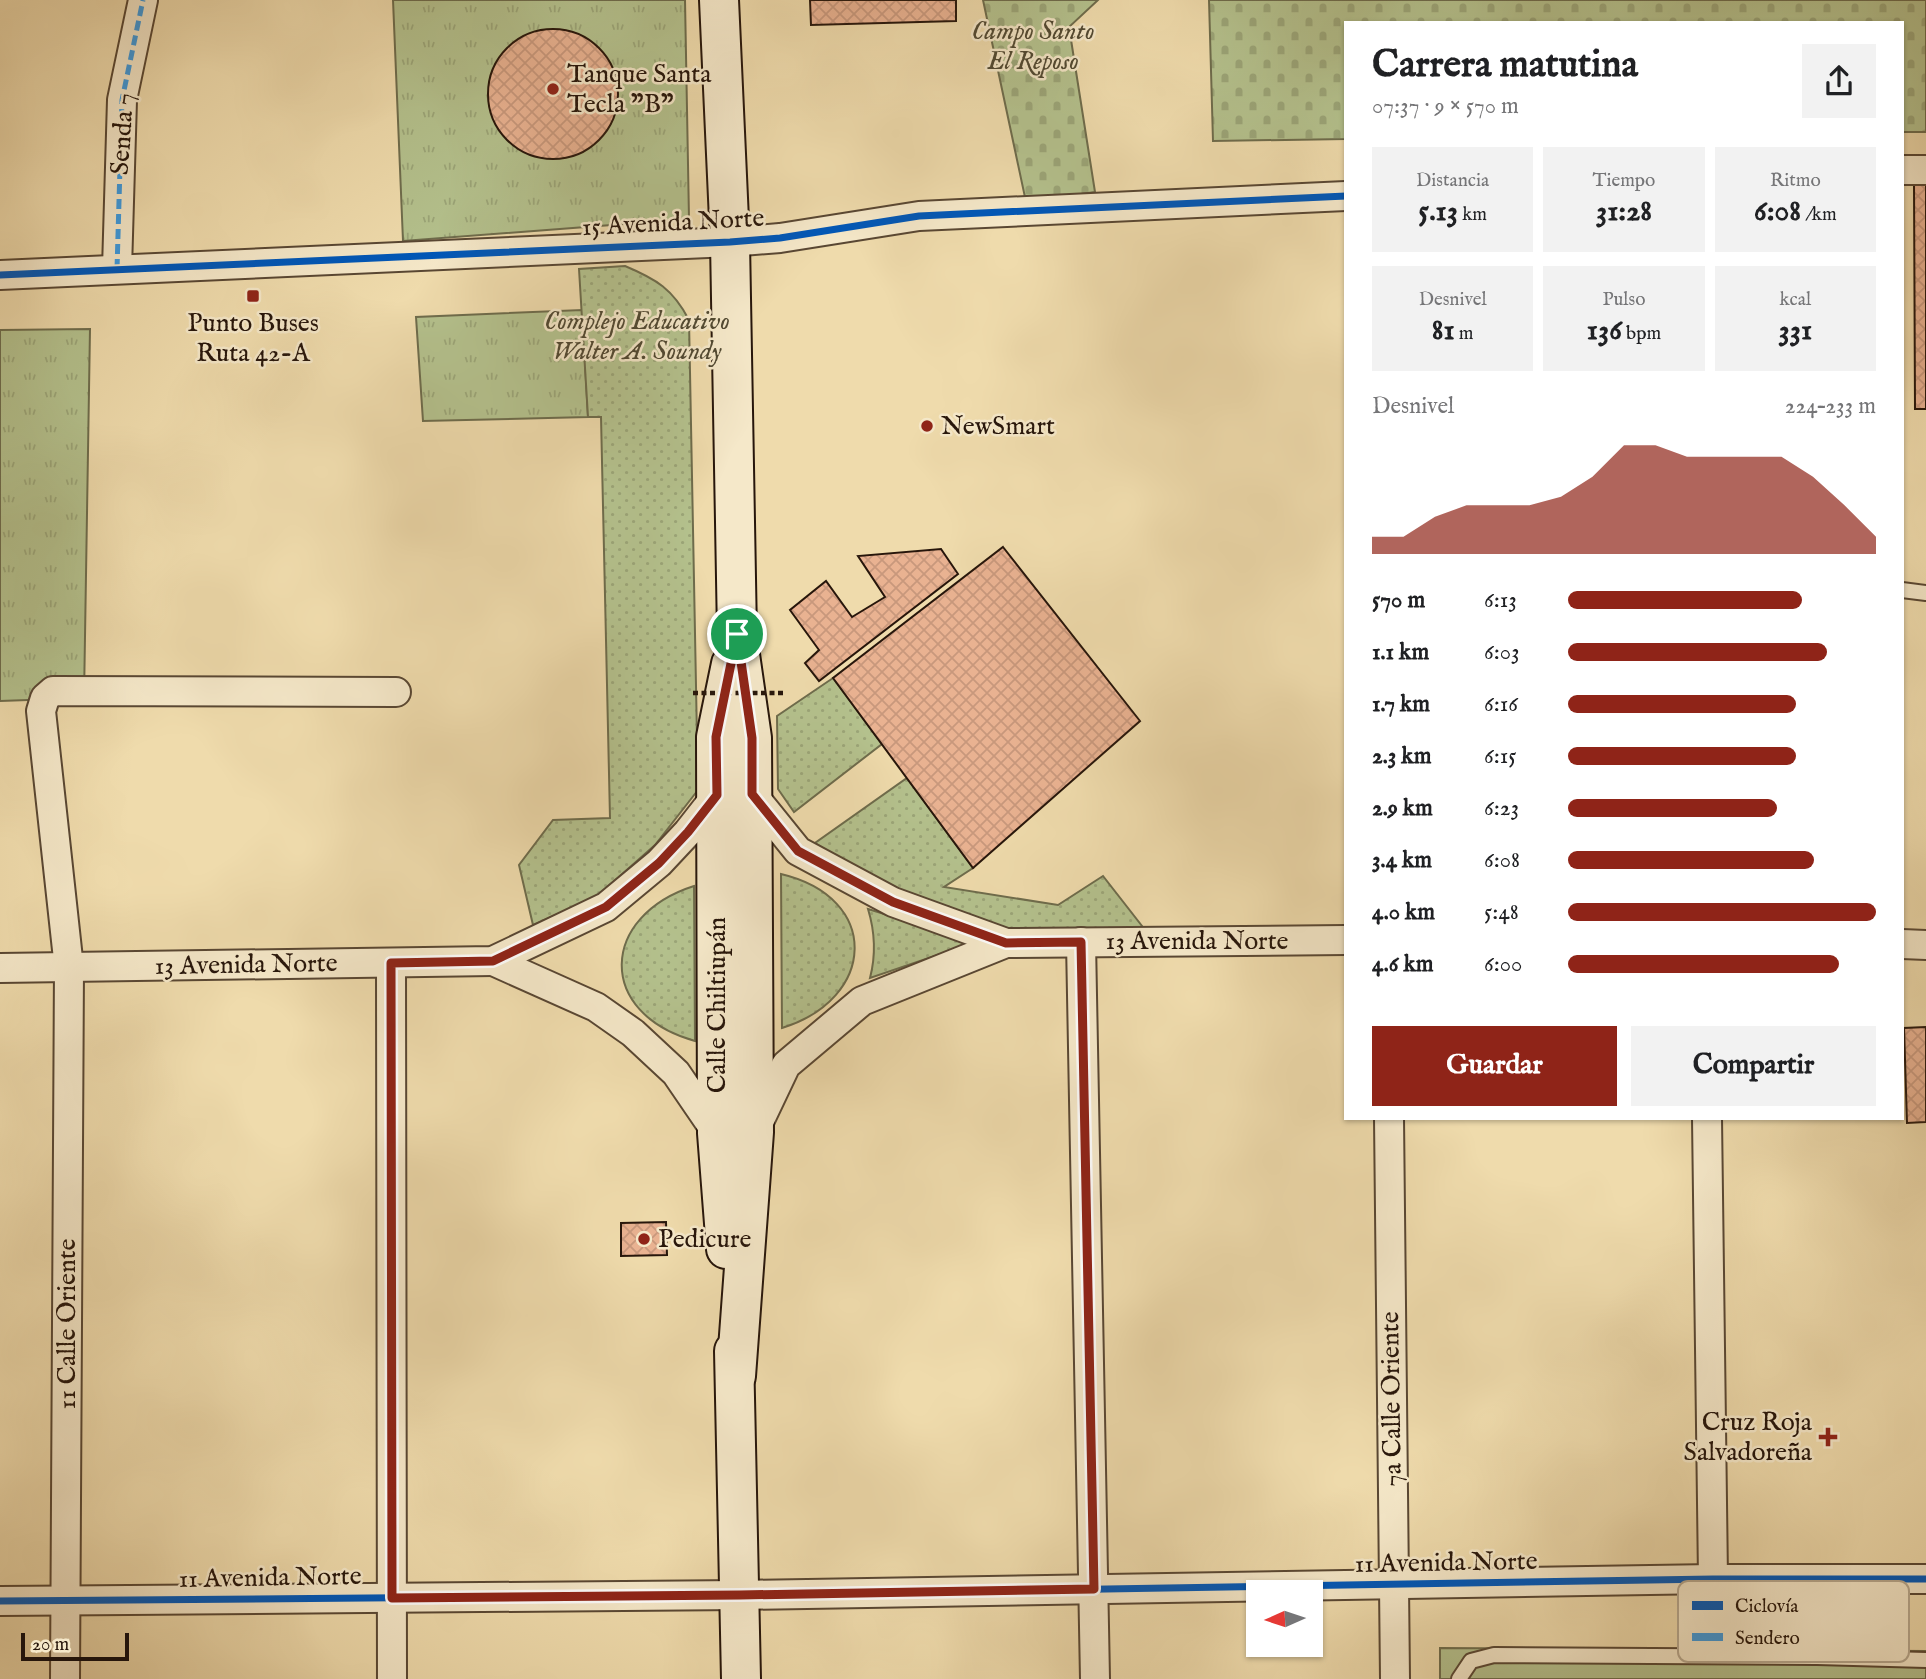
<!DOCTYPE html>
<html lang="es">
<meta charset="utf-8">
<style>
:root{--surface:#fff;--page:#f2f2f2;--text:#202124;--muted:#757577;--accent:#8f2418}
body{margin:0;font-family:"IM FELL English",serif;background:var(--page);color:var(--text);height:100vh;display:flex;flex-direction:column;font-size:26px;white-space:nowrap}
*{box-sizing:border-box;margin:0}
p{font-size:23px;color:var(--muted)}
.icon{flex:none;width:38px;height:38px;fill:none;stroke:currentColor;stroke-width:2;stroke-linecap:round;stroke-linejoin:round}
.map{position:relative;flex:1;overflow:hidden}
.drawer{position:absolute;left:1344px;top:21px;width:560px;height:1099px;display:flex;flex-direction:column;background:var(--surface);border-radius:0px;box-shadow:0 2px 5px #0004}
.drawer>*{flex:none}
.needle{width:46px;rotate:267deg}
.buttons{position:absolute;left:1246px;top:1580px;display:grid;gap:14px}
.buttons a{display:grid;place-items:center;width:77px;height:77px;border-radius:0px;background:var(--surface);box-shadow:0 2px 5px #0004;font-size:35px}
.scale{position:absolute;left:21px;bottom:18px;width:108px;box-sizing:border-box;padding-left:7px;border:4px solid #27160b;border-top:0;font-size:19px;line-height:24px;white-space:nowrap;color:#27160b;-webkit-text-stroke:5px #f5e8c9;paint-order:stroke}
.pin{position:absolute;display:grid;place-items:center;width:60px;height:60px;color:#fff;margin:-30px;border:4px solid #fff;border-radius:50%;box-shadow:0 2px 7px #0007}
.round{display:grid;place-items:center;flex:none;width:74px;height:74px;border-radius:0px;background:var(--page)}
.headline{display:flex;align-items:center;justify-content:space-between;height:119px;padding:0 28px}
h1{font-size:38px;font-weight:800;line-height:52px}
.metrics{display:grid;grid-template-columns:repeat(3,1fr);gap:10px;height:119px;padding:7px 28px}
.metrics div{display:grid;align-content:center;border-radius:0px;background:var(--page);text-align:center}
.metrics b{font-size:30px;font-weight:800}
.metrics small{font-size:19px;font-weight:400}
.metrics p{font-size:19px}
.chart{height:196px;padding:14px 28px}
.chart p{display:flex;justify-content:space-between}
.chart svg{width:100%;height:126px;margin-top:7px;fill:var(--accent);opacity:.7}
.button{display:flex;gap:14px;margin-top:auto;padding:14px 28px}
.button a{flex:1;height:80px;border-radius:0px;background:var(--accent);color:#fff;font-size:28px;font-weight:800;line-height:80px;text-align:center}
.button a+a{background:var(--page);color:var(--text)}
ul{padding:0 28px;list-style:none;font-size:23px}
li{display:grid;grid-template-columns:112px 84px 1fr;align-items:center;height:52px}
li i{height:18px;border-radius:9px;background:var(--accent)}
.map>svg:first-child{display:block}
.grass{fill:url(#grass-tufts);stroke:#6e6c4c;stroke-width:2}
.cemetery{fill:url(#cemetery-stones);stroke:#6e6c4c;stroke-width:2}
.garden{fill:url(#garden-dots);stroke:#6e6c4c;stroke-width:2}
.pitch{fill:#b4c18d;stroke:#6e6c4c;stroke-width:2}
.building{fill:url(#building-cross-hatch);stroke:#27160b;stroke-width:2}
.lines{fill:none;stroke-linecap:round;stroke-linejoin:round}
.lane-casing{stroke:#594733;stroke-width:18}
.street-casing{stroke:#594733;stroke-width:32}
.secondary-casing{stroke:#27160b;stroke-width:42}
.lane{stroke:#f5e8c9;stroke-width:14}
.street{stroke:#f5e8c9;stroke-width:28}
.secondary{stroke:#f5e8c9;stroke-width:38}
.path-bridge{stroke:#27160b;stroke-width:4.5;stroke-dasharray:5 3.5;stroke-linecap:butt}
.quiet{stroke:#3d9ade;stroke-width:5;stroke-dasharray:10 5;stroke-linecap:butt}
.cycleway-casing{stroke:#f5e8c9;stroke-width:11}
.cycleway{stroke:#0057b8;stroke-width:7}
.route-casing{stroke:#fff;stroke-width:14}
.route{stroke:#8f2418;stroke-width:9}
.poi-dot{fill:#8f2418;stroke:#f5e8c9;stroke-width:2.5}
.labels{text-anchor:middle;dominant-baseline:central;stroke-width:5;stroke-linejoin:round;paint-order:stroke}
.park-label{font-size:26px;font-style:italic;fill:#514932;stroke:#f5e8c9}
.poi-label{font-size:26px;fill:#27160b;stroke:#f5e8c9;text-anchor:start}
.street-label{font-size:26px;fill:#27160b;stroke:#f5e8c9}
.key{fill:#f5e8c9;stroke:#b7a990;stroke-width:2}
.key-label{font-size:19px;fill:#27160b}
</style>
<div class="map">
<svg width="1926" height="1679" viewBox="0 0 1926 1679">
<defs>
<pattern id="grass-tufts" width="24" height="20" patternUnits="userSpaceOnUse" patternTransform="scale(1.75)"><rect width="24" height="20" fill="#b4c18d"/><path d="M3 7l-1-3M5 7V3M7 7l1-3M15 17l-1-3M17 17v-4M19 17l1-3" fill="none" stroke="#9ba578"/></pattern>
<pattern id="cemetery-stones" width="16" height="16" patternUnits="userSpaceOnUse" patternTransform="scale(1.75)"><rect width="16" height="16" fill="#b4c18d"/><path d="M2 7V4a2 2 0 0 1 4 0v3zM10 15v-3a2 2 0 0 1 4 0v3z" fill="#9ba578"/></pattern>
<pattern id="garden-dots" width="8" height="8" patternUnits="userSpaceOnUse" patternTransform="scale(1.75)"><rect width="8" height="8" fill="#b4c18d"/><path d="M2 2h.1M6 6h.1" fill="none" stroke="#9ba578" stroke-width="1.8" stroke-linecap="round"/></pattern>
<pattern id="building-cross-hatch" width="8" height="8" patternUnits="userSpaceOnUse" patternTransform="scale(1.75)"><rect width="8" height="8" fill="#e9b291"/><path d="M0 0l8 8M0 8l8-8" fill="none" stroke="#c8987c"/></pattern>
</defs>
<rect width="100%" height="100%" fill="#efdbac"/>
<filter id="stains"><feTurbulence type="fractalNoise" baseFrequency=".00286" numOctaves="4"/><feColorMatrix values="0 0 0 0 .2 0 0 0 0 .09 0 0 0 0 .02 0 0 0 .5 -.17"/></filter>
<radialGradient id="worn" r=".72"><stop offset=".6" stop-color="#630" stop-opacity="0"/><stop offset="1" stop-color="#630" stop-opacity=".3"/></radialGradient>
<g class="grass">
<polygon points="393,0 685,0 689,219 403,241"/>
<polygon points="582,310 588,417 423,421 416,317"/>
<polygon points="90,329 84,698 0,701 0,330"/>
</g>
<g class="cemetery">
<polygon points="983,0 1098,0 1069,27 1095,192 1026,202"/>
<polygon points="1209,0 1926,0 1926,132 1902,132 1902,23 1346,23 1346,139 1213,141"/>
</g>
<g class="garden">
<path d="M625 266C656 279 673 289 689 320L698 790 655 845 595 898 533 925 519 865 553 820 610 818 601 417H588L579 269Z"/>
<polygon points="833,678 882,744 794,812 778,789 777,716"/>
<polygon points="907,778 973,868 944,887 1058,905 1103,876 1149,935 1006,934 896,893 815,843"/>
<path d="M781 874C882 898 876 999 782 1028Z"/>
<path d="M694 886 695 1041C595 1013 600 916 694 886Z"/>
<path d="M868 909 976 942 870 978C876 955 875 932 868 909Z"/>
</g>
<polygon class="pitch" points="1440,1648 1926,1651 1926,1679 1440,1679"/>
<g class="building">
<polygon points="810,0 956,0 956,21 811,25"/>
<circle cx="553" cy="94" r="65"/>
<polygon points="1914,183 1926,183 1926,409 1915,409"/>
<polygon points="1003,547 1140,721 973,868 833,678"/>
<polygon points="941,549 958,574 819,681 805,663 819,650 790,610 826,581 852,617 885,597 858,556"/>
<polygon points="1926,1027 1926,1122 1907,1123 1904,1028"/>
<polygon points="666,1222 667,1255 621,1256 621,1223"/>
</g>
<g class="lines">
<g class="lane-casing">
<g id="lane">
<polyline points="1902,590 1926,593"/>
<polyline points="1459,1679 1471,1661 1494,1655 1817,1657 1926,1660"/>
</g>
</g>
<g class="street-casing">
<g id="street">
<polyline points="1902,170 1926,170"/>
<polyline points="117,269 122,100 143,0"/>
<polyline points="0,275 730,242 780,238 919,216 1346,196"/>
<polyline points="752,794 798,851 893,902 1006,943 1346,940"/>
<polyline points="1081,942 1095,1679"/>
<polyline points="1902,944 1926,945"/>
<polyline points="493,961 596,1007 633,1033 676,1073 717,1133"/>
<polyline points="391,963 392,1679"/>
<polyline points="0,968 493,961 606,907 659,863 688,832 717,795"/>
<polyline points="1389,1118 1395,1679"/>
<polyline points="1707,1118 1713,1579"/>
<polyline points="757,1126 786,1065 862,1001 1006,943"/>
<polyline points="0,1601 740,1595 1713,1579 1926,1579"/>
<polyline points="65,1679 69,968 41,711 45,698 53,691 396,692"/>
</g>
</g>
<g class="secondary-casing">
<g id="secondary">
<polyline points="719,0 730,242 737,634 752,738 754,1132 736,1376"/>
<polyline points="726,1249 717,1133 716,737 731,664"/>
<polyline points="734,1351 741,1679"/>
</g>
</g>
<use href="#lane" class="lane"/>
<use href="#street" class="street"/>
<use href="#secondary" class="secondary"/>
<polyline class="path-bridge" points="693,693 784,693"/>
<polyline class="quiet" points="117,269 122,100 143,0"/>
<g class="cycleway-casing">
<g id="cycleway">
<polyline points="0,275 730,242 780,238 919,216 1346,196"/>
<polyline points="0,1601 740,1595 1713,1579 1926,1579"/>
</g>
</g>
<use href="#cycleway" class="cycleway"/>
</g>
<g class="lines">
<g class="route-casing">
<polygon id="route" points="737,634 752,738 752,794 798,851 893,902 1006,943 1081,942 1094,1589 740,1595 392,1598 391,963 493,961 606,907 659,863 688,832 717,795 716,737"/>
</g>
<use href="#route" class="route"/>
</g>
<g class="poi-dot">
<circle cx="553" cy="89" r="7"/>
<rect x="246" y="289" width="14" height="14" rx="3.5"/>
<circle cx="927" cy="426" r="7"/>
<circle cx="644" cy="1239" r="7"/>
<path d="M1824.5 1426.5h7v7h7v7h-7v7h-7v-7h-7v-7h7z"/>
</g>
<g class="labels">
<g class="park-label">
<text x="1033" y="31">Campo Santo<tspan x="1033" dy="30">El Reposo</tspan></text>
<text x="637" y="321">Complejo Educativo<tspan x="637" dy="30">Walter A. Soundy</tspan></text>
</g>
<g class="poi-label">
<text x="567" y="74">Tanque Santa<tspan x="567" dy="30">Tecla "B"</tspan></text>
<text x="253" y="323" text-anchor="middle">Punto Buses<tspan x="253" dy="30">Ruta 42-A</tspan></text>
<text x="941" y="426">NewSmart</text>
<text x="658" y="1239">Pedicure</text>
<text x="1812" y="1422" text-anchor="end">Cruz Roja<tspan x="1812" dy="30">Salvadoreña</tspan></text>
</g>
<g class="street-label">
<text transform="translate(123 134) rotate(-86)">Senda 7</text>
<text transform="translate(673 223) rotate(-3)">15 Avenida Norte</text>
<text x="1197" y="941">13 Avenida Norte</text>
<text transform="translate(246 965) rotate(-1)">13 Avenida Norte</text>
<text transform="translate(717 1005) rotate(-90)">Calle Chiltiupán</text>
<text transform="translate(67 1324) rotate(-90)">11 Calle Oriente</text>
<text transform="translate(1392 1399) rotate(-91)">7a Calle Oriente</text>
<text transform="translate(1446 1563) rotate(-1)">11 Avenida Norte</text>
<text transform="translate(270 1578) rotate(-1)">11 Avenida Norte</text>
</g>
</g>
<rect x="1678" y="1581" width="231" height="81" rx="10" class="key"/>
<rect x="1692" y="1601" width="31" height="9" fill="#0057b8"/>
<rect x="1692" y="1633" width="31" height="8" fill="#3d9ade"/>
<g class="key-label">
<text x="1735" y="1612">Ciclovía</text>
<text x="1735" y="1644">Sendero</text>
</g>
<rect width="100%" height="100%" filter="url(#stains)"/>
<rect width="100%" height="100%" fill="url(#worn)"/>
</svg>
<div class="buttons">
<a><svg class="needle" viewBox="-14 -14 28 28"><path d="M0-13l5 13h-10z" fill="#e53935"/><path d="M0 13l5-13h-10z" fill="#757577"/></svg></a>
</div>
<div class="scale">20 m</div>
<div class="pin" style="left:737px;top:634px;background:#1e9e55"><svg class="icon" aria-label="arrive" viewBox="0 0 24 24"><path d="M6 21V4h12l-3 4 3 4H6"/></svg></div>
<section class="drawer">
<div class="headline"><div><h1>Carrera matutina</h1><p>07:37 · 9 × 570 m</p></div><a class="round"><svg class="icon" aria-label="share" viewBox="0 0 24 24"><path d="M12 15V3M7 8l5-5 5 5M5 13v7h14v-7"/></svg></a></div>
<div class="metrics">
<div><p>Distancia</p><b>5.13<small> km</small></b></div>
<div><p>Tiempo</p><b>31:28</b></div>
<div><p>Ritmo</p><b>6:08<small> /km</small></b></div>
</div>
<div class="metrics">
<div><p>Desnivel</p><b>81<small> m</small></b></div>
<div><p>Pulso</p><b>136<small> bpm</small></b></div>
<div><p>kcal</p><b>331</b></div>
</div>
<div class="chart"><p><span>Desnivel</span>224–233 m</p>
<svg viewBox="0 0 160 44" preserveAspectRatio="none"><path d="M0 44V38L10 38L20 31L30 27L40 27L50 27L60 24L70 17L80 6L90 6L100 10L110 10L120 10L130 10L140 17L150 27L160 38V44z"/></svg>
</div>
<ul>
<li><b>570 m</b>6:13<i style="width:76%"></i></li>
<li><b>1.1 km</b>6:03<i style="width:84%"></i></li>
<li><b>1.7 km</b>6:16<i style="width:74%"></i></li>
<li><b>2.3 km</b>6:15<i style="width:74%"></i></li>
<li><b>2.9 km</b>6:23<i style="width:68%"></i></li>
<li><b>3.4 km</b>6:08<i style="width:80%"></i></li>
<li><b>4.0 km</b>5:48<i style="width:100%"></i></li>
<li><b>4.6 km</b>6:00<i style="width:88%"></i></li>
</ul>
<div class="button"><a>Guardar</a><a>Compartir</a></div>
</section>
</div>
